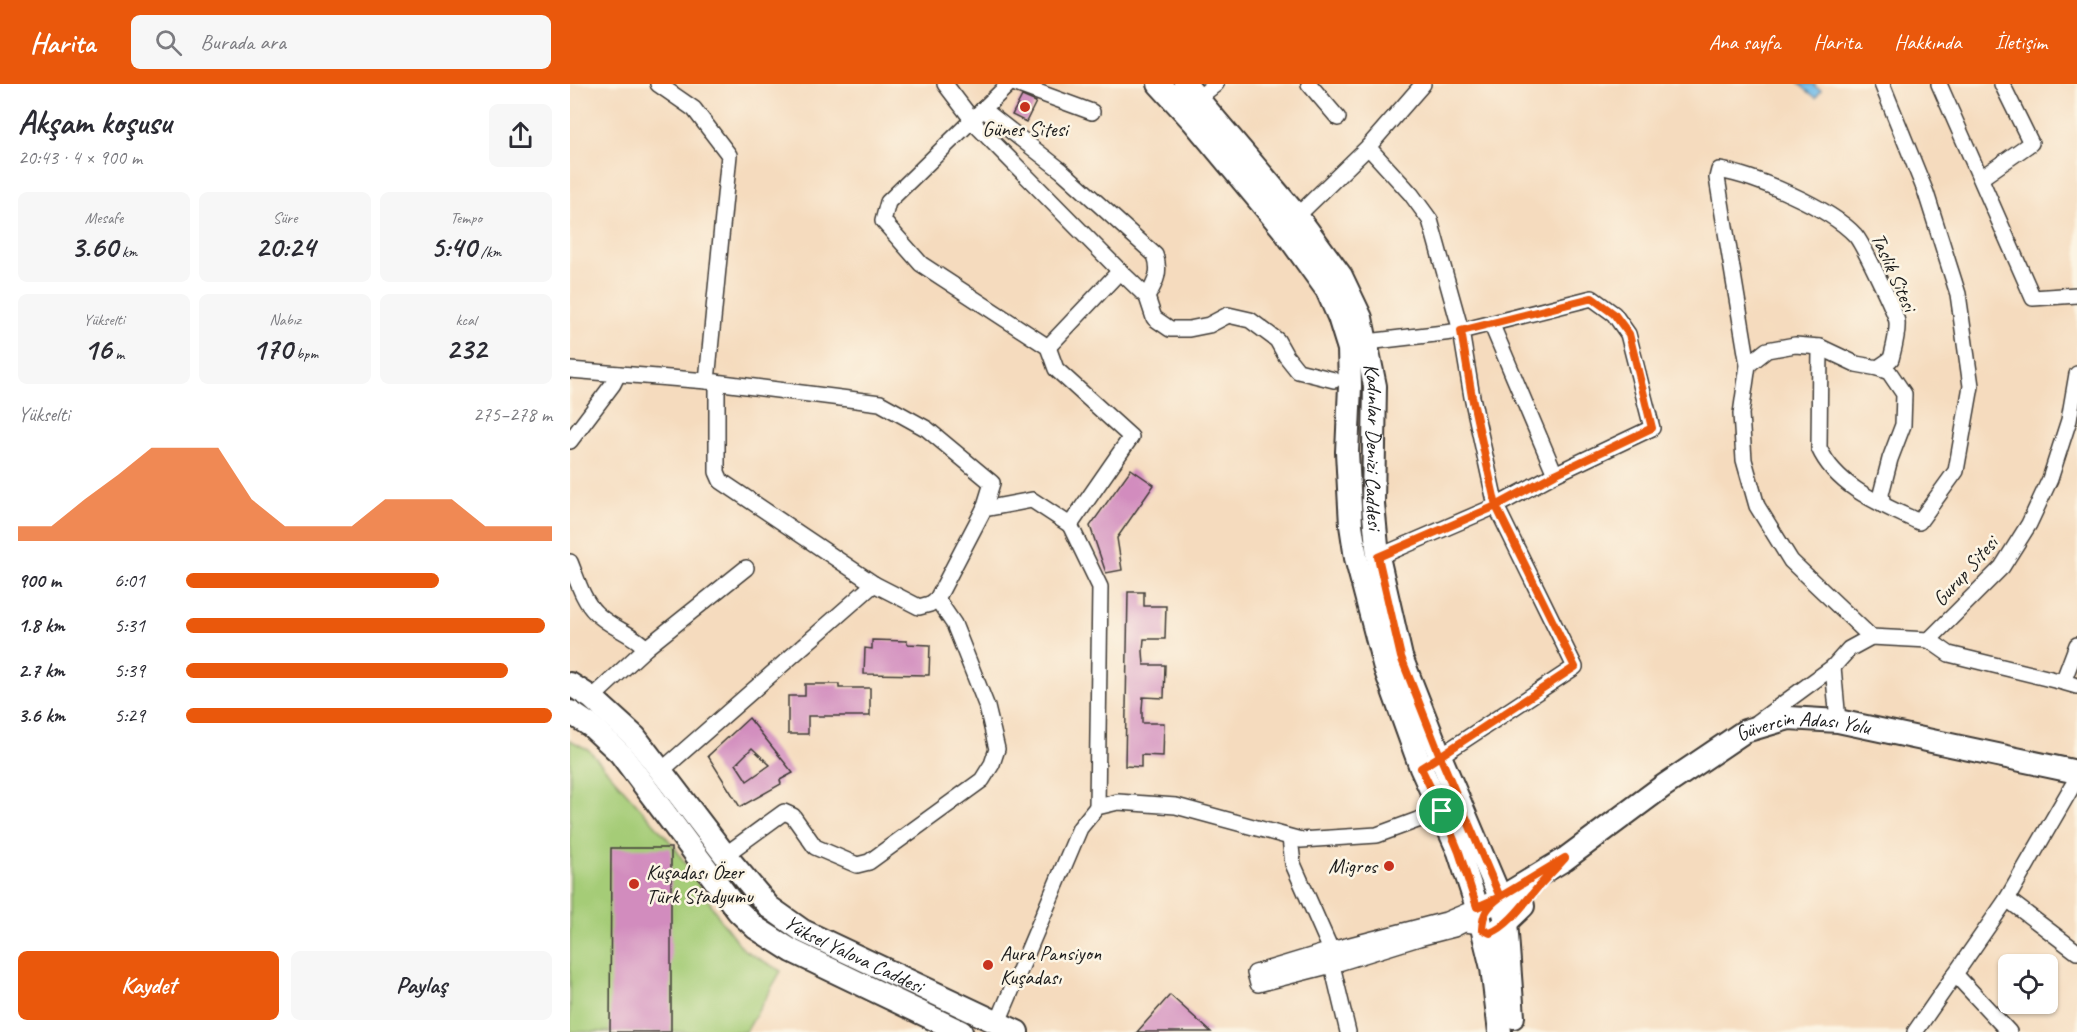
<!DOCTYPE html>
<html lang="tr">
<meta charset="utf-8">
<style>
:root{--surface:#fff;--page:#f7f7f7;--text:#2b2b33;--muted:#7c7c81;--accent:#ea580c}
body{margin:0;font-family:Caveat,sans-serif;background:var(--page);color:var(--text);height:100vh;display:flex;flex-direction:column;font-size:22px;white-space:nowrap}
*{box-sizing:border-box;margin:0}
p{font-size:20px;color:var(--muted)}
.icon{flex:none;width:33px;height:33px;fill:none;stroke:currentColor;stroke-width:2;stroke-linecap:round;stroke-linejoin:round}
.map{position:relative;flex:1;overflow:hidden}
.drawer{display:flex;flex-direction:column;background:var(--surface);width:570px}
.drawer>*{flex:none}
.buttons{position:absolute;left:1428px;top:870px;display:grid;gap:12px}
.buttons a{display:grid;place-items:center;width:60px;height:60px;border-radius:9px;background:var(--surface);box-shadow:0 2px 4px #0004;font-size:30px}
.pin{position:absolute;display:grid;place-items:center;width:51px;height:51px;color:#fff;margin:-26px;border:3px solid #fff;border-radius:50%;box-shadow:0 2px 6px #0007}
.round{display:grid;place-items:center;flex:none;width:63px;height:63px;border-radius:9px;background:var(--page)}
.head{display:flex;align-items:center;justify-content:space-between;height:102px;padding:0 18px}
h1{font-size:33px;font-weight:800;line-height:45px}
.figures{display:grid;grid-template-columns:repeat(3,1fr);gap:9px;height:102px;padding:6px 18px}
.figures div{display:grid;align-content:center;border-radius:9px;background:var(--page);text-align:center}
.figures b{font-size:30px;font-weight:800}
.figures small{font-size:16px;font-weight:400}
.figures p{font-size:16px}
.chart{height:168px;padding:12px 18px}
.chart p{display:flex;justify-content:space-between}
.chart svg{width:100%;height:108px;margin-top:6px;fill:var(--accent);opacity:.7}
.button{display:flex;gap:12px;margin-top:auto;padding:12px 18px}
.button a{flex:1;height:69px;border-radius:9px;background:var(--accent);color:#fff;font-size:24px;font-weight:800;line-height:69px;text-align:center}
.button a+a{background:var(--page);color:var(--text)}
ul{padding:0 18px;list-style:none;font-size:20px}
li{display:grid;grid-template-columns:96px 72px 1fr;align-items:center;height:45px}
li i{height:15px;border-radius:8px;background:var(--accent)}
header{display:flex;align-items:center;gap:36px;box-sizing:border-box;height:84px;padding:0 30px;background:var(--accent);color:#fff}
header strong{font-size:28px}
nav{display:flex;gap:33px;margin-inline-start:auto;font-size:21px}
.search{width:420px;height:54px;background:var(--page);display:flex;align-items:center;gap:15px;box-sizing:border-box;padding:0 21px;border-radius:9px;color:var(--muted);font-size:22px}
main{display:flex;flex:1;min-height:0}
.map>svg:first-child{display:block}
.green{fill:#a5cc77;stroke:#60744a;stroke-width:1.5}
.water{fill:#70bbe9;stroke:#466c82;stroke-width:1.5}
.building{fill:#d28cbe;fill-rule:evenodd}
.lines{fill:none;stroke-linecap:round;stroke-linejoin:round}
.street-casing{stroke:#3d3934;stroke-width:18}
.secondary-casing{stroke:#3d3934;stroke-width:26}
.street{stroke:#fff;stroke-width:15}
.secondary{stroke:#fff;stroke-width:22}
.route-casing{stroke:#fff;stroke-width:12}
.route{stroke:#ea580c;stroke-width:8}
.poi-dot{fill:#c8321e;stroke:#fcf5e5;stroke-width:2}
.labels{text-anchor:middle;dominant-baseline:central;stroke-width:5;stroke-linejoin:round;paint-order:stroke}
.poi-label{font-size:21px;fill:#1c1c1c;stroke:#fcf5e5;text-anchor:start}
.street-label{font-size:21px;fill:#1c1c1c;stroke:#fcf5e5}
</style>
<header>
<strong>Harita</strong>
<div class="search"><svg class="icon" aria-label="search" viewBox="0 0 24 24"><circle cx="10" cy="10" r="6"/><path d="M15 15l6 6"/></svg>Burada ara</div>
<nav><a>Ana sayfa</a><a>Harita</a><a>Hakkında</a><a>İletişim</a></nav>
</header>
<main>
<section class="drawer">
<div class="head"><div><h1>Akşam koşusu</h1><p>20:43 · 4 × 900 m</p></div><a class="round"><svg class="icon" aria-label="share" viewBox="0 0 24 24"><path d="M12 15V3M7 8l5-5 5 5M5 13v7h14v-7"/></svg></a></div>
<div class="figures">
<div><p>Mesafe</p><b>3.60<small> km</small></b></div>
<div><p>Süre</p><b>20:24</b></div>
<div><p>Tempo</p><b>5:40<small> /km</small></b></div>
</div>
<div class="figures">
<div><p>Yükselti</p><b>16<small> m</small></b></div>
<div><p>Nabız</p><b>170<small> bpm</small></b></div>
<div><p>kcal</p><b>232</b></div>
</div>
<div class="chart"><p><span>Yükselti</span>275–278 m</p>
<svg viewBox="0 0 160 44" preserveAspectRatio="none"><path d="M0 44V38L10 38L20 27L30 17L40 6L50 6L60 6L70 27L80 38L90 38L100 38L110 27L120 27L130 27L140 38L150 38L160 38V44z"/></svg>
</div>
<ul>
<li><b>900 m</b>6:01<i style="width:69%"></i></li>
<li><b>1.8 km</b>5:31<i style="width:98%"></i></li>
<li><b>2.7 km</b>5:39<i style="width:88%"></i></li>
<li><b>3.6 km</b>5:29<i style="width:100%"></i></li>
</ul>
<div class="button"><a>Kaydet</a><a>Paylaş</a></div>
</section>
<div class="map">
<svg width="1507" height="948" viewBox="0 0 1507 948">
<rect width="100%" height="100%" fill="#fcf5e5"/>
<filter id="ink" filterUnits="userSpaceOnUse"><feTurbulence type="fractalNoise" baseFrequency=".0167" numOctaves="2"/><feDisplacementMap in="SourceGraphic" scale="12" xChannelSelector="R" yChannelSelector="G"/><feConvolveMatrix kernelMatrix="1 2 1 2 8 2 1 2 1" color-interpolation-filters="sRGB"/></filter>
<filter id="wash" filterUnits="userSpaceOnUse"><feTurbulence type="fractalNoise" baseFrequency=".008" numOctaves="4" result="noise"/><feDisplacementMap in="SourceGraphic" scale="24" xChannelSelector="R" yChannelSelector="G"/><feGaussianBlur stdDeviation="1.35" result="paint"/><feColorMatrix in="noise" values="0 0 0 0 0 0 0 0 0 0 0 0 0 0 0 0 0 1.4 0 .05"/><feComposite in="paint" operator="in"/></filter>
<g filter="url(#wash)">
<rect width="100%" height="100%" fill="#f5dbbe"/>
<polygon class="green" points="0,656 19,666 104,762 152,838 174,866 211,887 176,948 0,948"/>
<polygon class="water" points="1229,0 1245,0 1245,3 1251,6 1246,14"/>
<g id="blocks">
<g class="building">
<polygon points="452,12 466,18 456,38 442,31"/>
<polygon points="561,385 584,401 547,454 552,486 536,489 520,442"/>
<polygon points="558,508 574,508 574,522 596,522 595,555 574,555 573,567 574,581 595,581 594,614 573,613 572,625 572,639 594,639 593,672 571,671 571,683 555,682"/>
<polygon points="302,556 337,557 337,560 360,561 359,591 294,590 295,564 302,565"/>
<polygon points="235,600 269,600 269,604 300,604 300,632 238,632 238,650 218,650 218,612 235,612"/>
<path d="M179 634 223 689 210 696 211 700 170 723 138 672ZM182 664 200 681 177 697 166 680Z"/>
<polygon points="41,764 101,764 101,948 40,948"/>
<polygon points="600,911 641,948 567,948"/>
</g>
</g>
</g>
<g filter="url(#ink)">
<use href="#blocks" fill-opacity="0" stroke="#3d3934" stroke-width="1.5"/>
<g class="lines">
<g class="street-casing">
<g id="street">
<polyline points="88,0 124,25 159,71 137,297"/>
<polyline points="375,0 407,42 550,187"/>
<polyline points="439,0 318,118 313,137 351,180 478,263 486,285 561,353 500,441 530,503 527,723"/>
<polyline points="446,0 522,28"/>
<polyline points="739,0 768,34"/>
<polyline points="1369,0 1463,214 1507,211"/>
<polyline points="628,14 646,0"/>
<path d="M413 25 492 87 585 171C591 187 586 198 577 213"/>
<polyline points="798,63 841,110 860,136 891,247 902,313 926,422 1005,583 864,676"/>
<polyline points="1411,94 1461,59 1432,0"/>
<polyline points="727,132 798,63 853,0"/>
<polyline points="921,239 985,390"/>
<polyline points="797,258 891,247 1022,214 1044,230 1058,250 1082,344 985,390 926,422 808,473"/>
<polyline points="478,263 550,187 577,213 584,234 600,245 619,245 639,241 658,231 680,236 707,256 716,272 728,287 764,296"/>
<path d="M1250 263 1249 364C1267 404 1313 421 1349 438L1386 387 1401 302 1388 210 1356 109 1312 0"/>
<path d="M1178 281 1197 266 1225 261 1250 263 1286 280 1308 284 1321 275C1324 263 1328 250 1327 238 1326 229 1292 158 1285 151 1260 124 1185 92 1149 86L1147 94 1178 281 1171 330 1174 376 1187 422 1221 477 1301 553"/>
<polyline points="1308,284 1319,288 1334,310 1333,341 1320,375 1311,410 1313,421"/>
<polyline points="0,286 137,297 310,319 357,345 422,399 414,425 367,515 360,520 349,523 304,500 91,687"/>
<polyline points="147,298 147,388 151,397 304,500"/>
<polyline points="0,357 43,300 48,290"/>
<polyline points="414,425 462,416 500,441"/>
<path d="M0 478C7 495 13 517 26 529 41 544 62 549 76 564"/>
<polyline points="1359,556 1379,570 1493,598"/>
<polyline points="1507,561 1493,598 1507,602"/>
<polyline points="22,614 76,564 176,484"/>
<polyline points="1268,637 1263,583 1279,565 1301,553 1359,556 1432,483 1459,440 1480,395 1499,336 1507,290"/>
<polyline points="1188,638 1263,583"/>
<polyline points="720,754 723,780 761,866 762,881 778,948"/>
<polyline points="155,771 214,728 223,732 245,763 287,781 299,778 412,696 422,680 427,665 417,623 384,540 367,515"/>
<polyline points="1437,815 1507,868"/>
<polyline points="907,823 876,836 761,866 685,889 688,900 762,881 849,854 884,845 894,840 903,841 912,845"/>
<polyline points="1385,890 1439,948"/>
<polyline points="428,938 510,744 527,723 548,718 606,722 731,756 807,751 872,727"/>
<polyline points="1345,948 1437,815 1507,694"/>
</g>
</g>
<g class="secondary-casing">
<g id="secondary">
<polyline points="589,0 623,37 713,145 757,206 769,233 779,265 780,302 777,368 781,441 786,474 815,584 851,684 889,768 907,823 922,884 930,948"/>
<path id="s1" d="M615 0 727 132 771 192 791 234 805 302 803 420 808 473 831 573 870 672 930 813 936 837 943 933"/>
<path id="s2" d="M0 600 22 614 65 653 155 771 199 823 233 847 447 948"/>
<polyline points="0,628 21,642 50,669 168,827 186,844 222,867 391,948"/>
<path id="s3" d="M919 821 995 775 1092 703 1175 647 1219 634 1268 637 1507 688"/>
<polyline points="927,847 953,822"/>
</g>
</g>
<use href="#street" class="street"/>
<use href="#secondary" class="secondary"/>
</g>
</g>
<g class="lines" filter="url(#ink)">
<g class="route-casing">
<path id="route" d="M872 727 889 768 907 823 930 813 995 774C986 784 977 793 968 803 956 817 938 843 920 849L912 845C913 829 917 823 930 813L870 672 831 573 808 473 926 422 902 313 891 247 1022 214 1044 230 1059 250 1082 344 985 390 926 422 1005 583 870 672 851 684 872 727"/>
</g>
<use href="#route" class="route"/>
</g>
<g class="poi-dot">
<circle cx="455" cy="23" r="6"/>
<circle cx="819" cy="782" r="6"/>
<circle cx="64" cy="800" r="6"/>
<circle cx="418" cy="881" r="6"/>
</g>
<g class="labels">
<g class="poi-label">
<text x="455" y="45" text-anchor="middle">Günes Sitesi</text>
<text x="807" y="782" text-anchor="end">Migros</text>
<text x="76" y="788">Kuşadası Özer<tspan x="76" dy="24">Türk Stadyumu</tspan></text>
<text x="430" y="869">Aura Pansiyon<tspan x="430" dy="24">Kuşadası</tspan></text>
</g>
<g class="street-label">
<text transform="translate(1324 188) rotate(66)">Taslik Sitesi</text>
<text stroke="none"><textPath href="#s1" startOffset="424">Kadınlar Denizi Caddesi</textPath></text>
<text transform="translate(1395 487) rotate(-48)">Gurup Sitesi</text>
<text stroke="none"><textPath href="#s3" startOffset="369">Güvercin Adası Yolu</textPath></text>
<text stroke="none"><textPath href="#s2" startOffset="398">Yüksel Yalova Caddesi</textPath></text>
</g>
</g>
</svg>
<div class="buttons">
<a><svg class="icon" aria-label="locate" viewBox="0 0 24 24"><circle cx="12" cy="12" r="6"/><path d="M12 2v4M12 18v4M2 12h4M18 12h4"/></svg></a>
</div>
<div class="pin" style="left:872px;top:727px;background:#1e9e55"><svg class="icon" aria-label="arrive" viewBox="0 0 24 24"><path d="M6 21V4h12l-3 4 3 4H6"/></svg></div>
</div>
</main>
